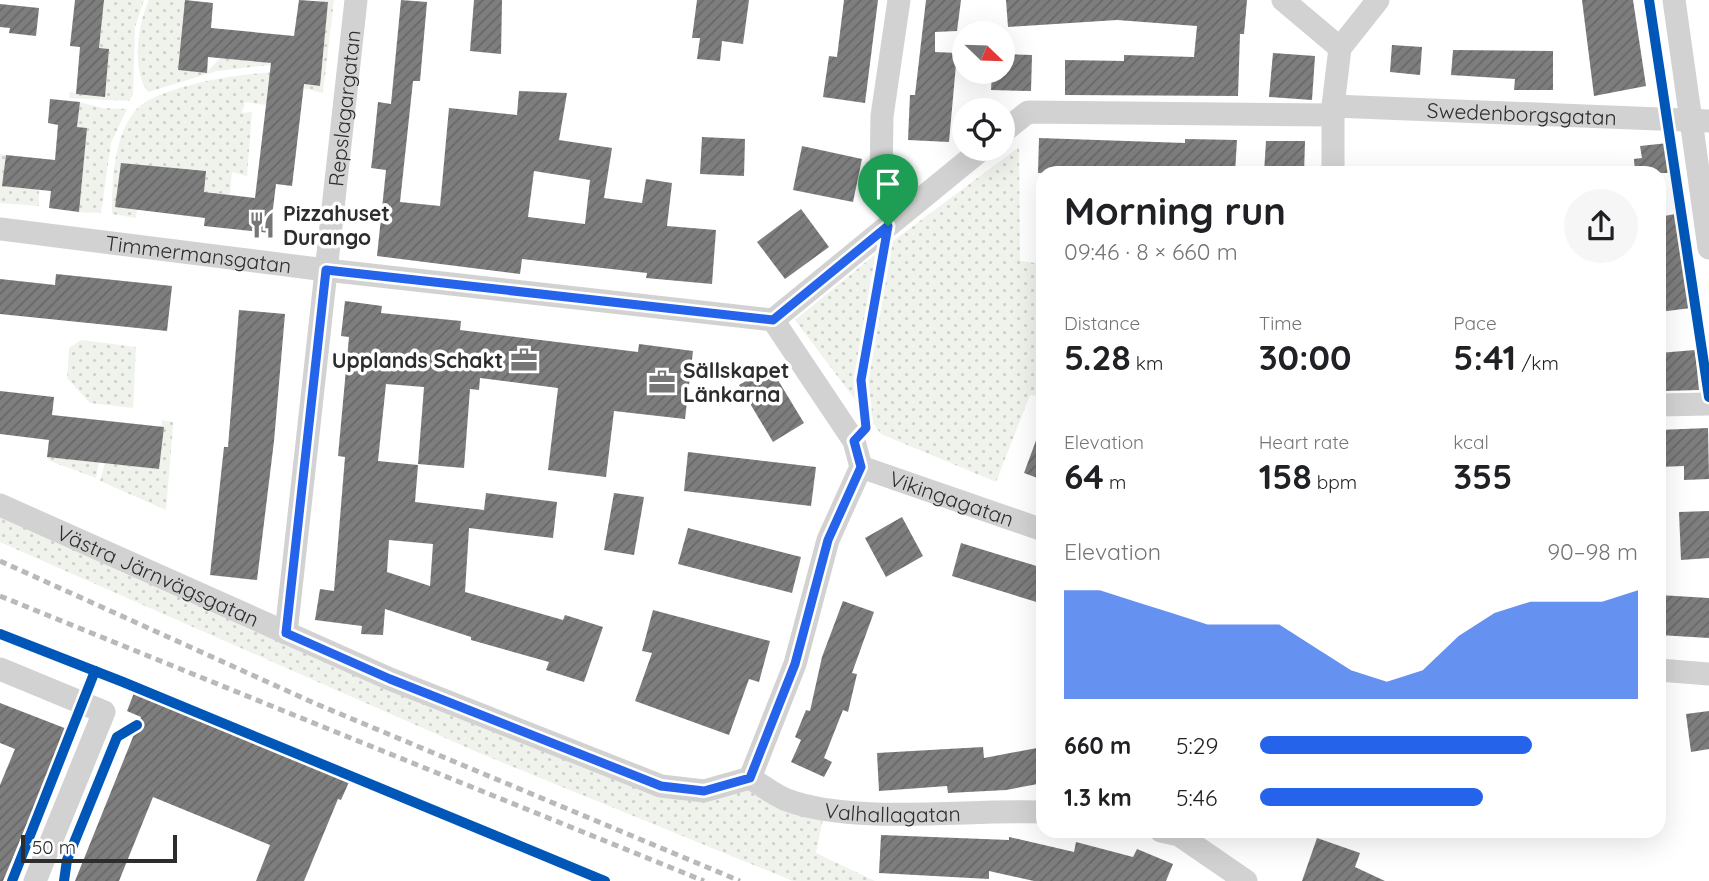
<!DOCTYPE html>
<meta charset="utf-8">
<style>
:root{--surface:#fff;--page:#f6f6f6;--text:#202124;--muted:#757577;--accent:#2563eb}
body{margin:0;font-family:Quicksand,sans-serif;background:var(--page);color:var(--text);height:100vh;display:flex;flex-direction:column;font-size:26px;white-space:nowrap}
*{box-sizing:border-box;margin:0}
p{font-size:23px;color:var(--muted)}
.icon{flex:none;width:38px;height:38px;fill:none;stroke:currentColor;stroke-width:2;stroke-linecap:round;stroke-linejoin:round}
.map{position:relative;flex:1;overflow:hidden}
.sheet{position:absolute;left:1036px;top:166px;width:630px;height:672px;display:flex;flex-direction:column;background:var(--surface);border-radius:21px;box-shadow:0 7px 28px #0002}
.sheet>*{flex:none}
.needle{width:46px;rotate:113deg}
.buttons{position:absolute;left:952px;top:21px;display:grid;gap:14px}
.buttons a{display:grid;place-items:center;width:63px;height:63px;border-radius:50%;background:var(--surface);box-shadow:0 7px 28px #0002;font-size:35px}
.scale{position:absolute;left:21px;bottom:18px;width:156px;box-sizing:border-box;padding-left:7px;border:4px solid #2d2d2d;border-top:0;font-size:19px;line-height:24px;white-space:nowrap;color:#2d2d2d;-webkit-text-stroke:5px #fff;paint-order:stroke}
.pin{position:absolute;display:grid;place-items:center;width:60px;height:60px;color:#fff;margin:-72px -30px;border-radius:50% 50% 50% 0;rotate:-45deg;box-shadow:0 0 7px #0007}
.pin .icon{rotate:45deg}
.round{display:grid;place-items:center;flex:none;width:74px;height:74px;border-radius:37px;background:var(--page)}
.overview{display:flex;align-items:center;justify-content:space-between;height:119px;padding:0 28px}
h1{font-size:38px;font-weight:700;line-height:52px}
.figures{display:grid;grid-template-columns:repeat(3,1fr);gap:10px;height:119px;padding:7px 28px}
.figures div{display:grid;align-content:center}
.figures b{font-size:35px;font-weight:700}
.figures small{font-size:19px;font-weight:400}
.figures p{font-size:19px}
.chart{height:196px;padding:14px 28px}
.chart p{display:flex;justify-content:space-between}
.chart svg{width:100%;height:126px;margin-top:7px;fill:var(--accent);opacity:.7}
ul{padding:0 28px;list-style:none;font-size:23px}
li{display:grid;grid-template-columns:112px 84px 1fr;align-items:center;height:52px}
li i{height:18px;border-radius:9px;background:var(--accent)}
.map>svg:first-child{display:block}
.grass{fill:url(#grass-dots)}
.building{fill:url(#building-hatch);fill-rule:evenodd}
.lines{fill:none;stroke-linecap:round;stroke-linejoin:round}
.minor{stroke:#d2d2d2;stroke-width:23}
.rail{stroke:#b9b9b9;stroke-width:5;stroke-dasharray:7 5;stroke-linecap:butt}
.cycleway-casing{stroke:#fff;stroke-width:15}
.cycleway{stroke:#0057b8;stroke-width:10}
.route-casing{stroke:#fff;stroke-width:14}
.route{stroke:#2563eb;stroke-width:9}
.labels{text-anchor:middle;dominant-baseline:central;stroke-width:7;stroke-linejoin:round;paint-order:stroke}
.street-label{font-size:21px;fill:#2d2d2d;stroke:#fff}
.poi-label{font-size:21px;font-weight:bold;fill:#2d2d2d;stroke:#fff;text-anchor:start}
</style>
<div class="map">
<svg width="1709" height="881" viewBox="0 0 1709 881">
<defs>
<pattern id="grass-dots" width="8" height="8" patternUnits="userSpaceOnUse" patternTransform="scale(1.75)"><rect width="8" height="8" fill="#eff3ec"/><path d="M2 2h.1M6 6h.1" fill="none" stroke="#cdd1cb" stroke-width="1.8" stroke-linecap="round"/></pattern>
<pattern id="building-hatch" width="6" height="6" patternUnits="userSpaceOnUse" patternTransform="scale(1.75)"><rect width="6" height="6" fill="#7e7e7e"/><path d="M-1 1l2-2M0 6l6-6M5 7l2-2" fill="none" stroke="#686868"/></pattern>
</defs>
<rect width="100%" height="100%" fill="#fff"/>
<g class="grass">
<polygon points="104,0 144,0 135,27 133,95 129,101 69,98 70,92 105,97 109,49 99,48"/>
<path d="M149 0H185L178 70 206 73 220 58 279 64 217 71 148 92C131 71 138 23 149 0Z"/>
<path d="M315 0H334L323 93 303 88 268 87 266 105 245 102 242 113 252 112 247 176 232 172 230 195 208 192 202 217 206 171 121 163 137 209 136 218 112 214C112 186 113 149 127 123 130 117 138 106 144 103 179 82 252 71 292 72L291 83 320 86 328 2Z"/>
<polygon points="80,102 102,108 127,109 111,143 101,213 79,212 87,128 77,127"/>
<polygon points="1019,147 1020,261 1043,264 1043,397 1030,395 996,482 881,434 795,320 877,253"/>
<polygon points="0,154 6,155 3,185 39,189 39,206 0,203"/>
<polygon points="81,340 136,347 133,408 90,403 67,378 69,348"/>
<polygon points="162,420 173,422 173,426 166,510 100,481 105,463 159,469"/>
<polygon points="47,457 99,462 96,478 50,461"/>
<polygon points="0,512 680,794 742,787 823,819 816,853 875,881 793,881 477,752 0,542"/>
</g>
<g class="building">
<polygon points="75,0 104,0 99,48 109,49 105,97 76,94 80,47 70,46"/>
<polygon points="185,0 213,3 211,28 294,36 299,0 328,2 320,86 304,84 292,186 276,184 270,233 204,226 205,218 115,207 121,163 206,171 204,192 255,198 271,63 208,57 207,73 178,70"/>
<path d="M401 0 427 2 420 81H413L400 202 440 206 449 108 517 115 519 91 567 93 559 140 612 148 604 198 642 203 646 179 672 183 667 226 716 230 712 284 646 278 647 273 522 259 520 274 377 256 386 170 371 168 372 161 378 102 391 104ZM534 171 590 180 585 224 528 217Z"/>
<polygon points="474,0 502,0 501,54 470,51"/>
<polygon points="697,0 749,0 743,44 722,41 720,61 697,59 700,38 692,38"/>
<polygon points="844,0 878,0 865,103 823,97 829,56 837,57"/>
<polygon points="926,0 961,0 957,31 935,32 935,52 957,53 949,142 908,140 910,95 915,95"/>
<polygon points="1006,0 1247,0 1244,34 1240,34 1238,96 1065,95 1065,60 1124,61 1124,55 1194,57 1197,26 1117,20 1008,27"/>
<polygon points="1582,0 1633,0 1646,86 1594,96"/>
<polygon points="0,4 39,8 36,36 9,33 10,28 0,27"/>
<polygon points="1392,45 1422,47 1420,75 1390,72"/>
<polygon points="1453,50 1553,51 1553,90 1514,90 1515,79 1451,75"/>
<polygon points="1273,53 1315,56 1312,100 1269,97"/>
<polygon points="1003,54 1032,55 1031,91 991,90 992,72 1003,72"/>
<polygon points="50,99 80,102 77,127 87,128 79,212 49,208 51,191 2,186 6,155 55,160 58,125 48,123"/>
<polygon points="702,137 745,139 744,176 700,174"/>
<polygon points="1039,138 1185,143 1185,139 1237,140 1235,173 1038,173"/>
<polygon points="1266,141 1305,141 1304,173 1264,173"/>
<polygon points="1668,143 1672,173 1635,173 1634,159 1642,158 1640,146"/>
<polygon points="802,146 862,159 853,202 793,190"/>
<polygon points="801,209 829,247 785,279 757,242"/>
<polygon points="1675,214 1691,308 1659,312 1659,217"/>
<polygon points="56,274 172,286 167,331 0,314 0,279 55,285"/>
<path d="M345 301 382 306 381 313 461 321 460 330 638 352 639 344 693 351 685 419 614 411 606 477 548 470 558 388 480 378 479 390 470 389 464 468 418 464 424 387 386 384 378 461 418 465 415 502 484 510 486 493 557 502 553 538 469 528 465 592 563 620 565 615 603 627 584 682 546 670 549 662 471 640V637L385 609 383 635 361 634 362 626 315 620 320 589 334 591 345 457 338 456 349 337 341 336ZM389 540 433 544 430 586 387 572Z"/>
<polygon points="239,310 285,314 274,441 257,580 210,575 224,447 228,447"/>
<polygon points="1695,350 1699,390 1663,391 1659,353"/>
<polygon points="770,367 804,423 773,442 739,385"/>
<polygon points="0,391 54,397 52,415 164,427 159,469 47,457 49,440 0,434"/>
<polygon points="1041,427 1043,427 1043,480 1024,473"/>
<polygon points="1708,428 1709,479 1684,480 1684,466 1659,467 1659,430"/>
<polygon points="688,452 816,467 811,506 684,491"/>
<polygon points="614,493 644,497 634,555 604,550"/>
<polygon points="1709,511 1709,558 1681,560 1679,512"/>
<polygon points="902,517 923,556 886,577 865,538"/>
<polygon points="688,528 801,557 792,593 678,564"/>
<polygon points="961,543 1043,568 1043,604 952,576"/>
<polygon points="1659,595 1709,598 1709,638 1659,635"/>
<polygon points="843,601 874,612 852,673 857,674 848,712 843,710 824,758 832,762 824,777 791,762 801,740 795,737 806,710 810,711 822,657"/>
<polygon points="653,610 770,641 759,682 749,679 729,735 635,701 652,653 642,651"/>
<polygon points="134,693 349,782 341,800 338,799 304,881 256,881 270,845 153,797 119,881 75,881 141,717 127,711"/>
<polygon points="0,703 67,729 3,881 0,881 0,785 15,749 0,743"/>
<polygon points="1709,711 1709,749 1691,752 1686,714"/>
<polygon points="983,747 984,758 1037,748 1043,783 1006,790 948,793 947,786 879,791 877,753"/>
<polygon points="881,835 1009,840 1009,837 1074,852 1076,842 1133,857 1137,849 1173,864 1166,881 1034,881 989,871 989,879 879,873"/>
<polygon points="1317,838 1360,853 1355,867 1385,881 1302,881"/>
</g>
<g class="lines">
<g class="minor">
<polyline points="899,0 882,116 881,180 905,211"/>
<polyline points="1283,0 1340,48"/>
<polyline points="1674,0 1709,248"/>
<path id="s1" d="M1333 106 1709 121"/>
<polyline points="1003,132 1028,112 1333,115"/>
<polyline points="1333,173 1333,106 1340,48 1378,0"/>
<path id="s2" d="M0 229 326 270 773 320"/>
<polyline points="1659,405 1709,404"/>
<path id="s3" d="M861 467 1043 530"/>
<path id="s4" d="M0 505 390 679 661 786 704 791 750 778"/>
<path id="s5" d="M286 633 356 0"/>
<polyline points="0,669 104,712 35,881"/>
<polyline points="1659,670 1709,674"/>
<polyline points="750,778 795,664 828,540 861,467 854,441 773,320 982,149"/>
<path id="s6" d="M750 778C762 785 774 795 787 800 854 825 968 809 1043 812"/>
<polyline points="1161,831 1179,835 1246,881"/>
</g>
<g class="rail">
<polyline points="0,561 314,703 740,881"/>
<polyline points="0,596 704,881"/>
</g>
<g class="cycleway-casing">
<g id="cycleway">
<polyline points="1649,0 1709,397"/>
<polyline points="854,441 866,428 861,380 888,226"/>
<polyline points="0,634 123,682 605,881"/>
<polyline points="12,881 95,671"/>
<polyline points="64,881 67,860 117,737 137,725"/>
</g>
</g>
<use href="#cycleway" class="cycleway"/>
</g>
<g class="lines">
<g class="route-casing">
<polygon id="route" points="888,226 861,380 866,428 854,441 861,467 828,540 795,664 750,778 704,791 661,786 390,679 286,633 326,270 773,320"/>
</g>
<use href="#route" class="route"/>
</g>
<defs>
<g id="restaurant-bare" transform="scale(2.1)"><path d="M-5-6h1v4h1v-4h1v4h1v-4h1v5L-1.5 .5V6h-2V.5L-5-1ZM5-6V6H3V1.5H1.5Q1.5-4 5-6Z" fill="#767676" stroke="#fff" stroke-width="2.5" paint-order="stroke"/></g>
<g id="office-bare" transform="scale(2.1)"><path d="M-6-3h4V-5.5h4V-3h4V5H-6ZM-1-4.5V-3h2v-1.5ZM-6 0V1H6V0Z" fill="#767676" stroke="#fff" stroke-width="2.5" paint-order="stroke"/></g>
</defs>
<g fill-rule="evenodd">
<use href="#restaurant-bare" x="262" y="225"/>
<use href="#office-bare" x="524" y="360"/>
<use href="#office-bare" x="662" y="382"/>
</g>
<g class="labels">
<g class="street-label">
<text stroke="none"><textPath href="#s5" startOffset="528">Repslagargatan</textPath></text>
<text stroke="none"><textPath href="#s1" startOffset="189">Swedenborgsgatan</textPath></text>
<text stroke="none"><textPath href="#s2" startOffset="200">Timmermansgatan</textPath></text>
<text stroke="none"><textPath href="#s3" startOffset="96">Vikingagatan</textPath></text>
<text stroke="none"><textPath href="#s4" startOffset="173">Västra Järnvägsgatan</textPath></text>
<text stroke="none"><textPath href="#s6" startOffset="150">Valhallagatan</textPath></text>
</g>
<g class="poi-label">
<text x="283" y="213">Pizzahuset<tspan x="283" dy="24">Durango</tspan></text>
<text x="503" y="360" text-anchor="end">Upplands Schakt</text>
<text x="683" y="370">Sällskapet<tspan x="683" dy="24">Länkarna</tspan></text>
</g>
</g>
</svg>
<div class="buttons">
<a><svg class="needle" viewBox="-14 -14 28 28"><path d="M0-13l5 13h-10z" fill="#e53935"/><path d="M0 13l5-13h-10z" fill="#757577"/></svg></a>
<a><svg class="icon" aria-label="locate" viewBox="0 0 24 24"><circle cx="12" cy="12" r="6"/><path d="M12 2v4M12 18v4M2 12h4M18 12h4"/></svg></a>
</div>
<div class="scale">50 m</div>
<div class="pin" style="left:888px;top:226px;background:#1e9e55"><svg class="icon" aria-label="arrive" viewBox="0 0 24 24"><path d="M6 21V4h12l-3 4 3 4H6"/></svg></div>
<section class="sheet">
<div class="overview"><div><h1>Morning run</h1><p>09:46 · 8 × 660 m</p></div><a class="round"><svg class="icon" aria-label="share" viewBox="0 0 24 24"><path d="M12 15V3M7 8l5-5 5 5M5 13v7h14v-7"/></svg></a></div>
<div class="figures">
<div><p>Distance</p><b>5.28<small> km</small></b></div>
<div><p>Time</p><b>30:00</b></div>
<div><p>Pace</p><b>5:41<small> /km</small></b></div>
</div>
<div class="figures">
<div><p>Elevation</p><b>64<small> m</small></b></div>
<div><p>Heart rate</p><b>158<small> bpm</small></b></div>
<div><p>kcal</p><b>355</b></div>
</div>
<div class="chart"><p><span>Elevation</span>90–98 m</p>
<svg viewBox="0 0 160 44" preserveAspectRatio="none"><path d="M0 44V6L10 6L20 10L30 14L40 18L50 18L60 18L70 26L80 34L90 38L100 34L110 22L120 14L130 10L140 10L150 10L160 6V44z"/></svg>
</div>
<ul>
<li><b>660 m</b>5:29<i style="width:72%"></i></li>
<li><b>1.3 km</b>5:46<i style="width:59%"></i></li>
</ul>
</section>
</div>
